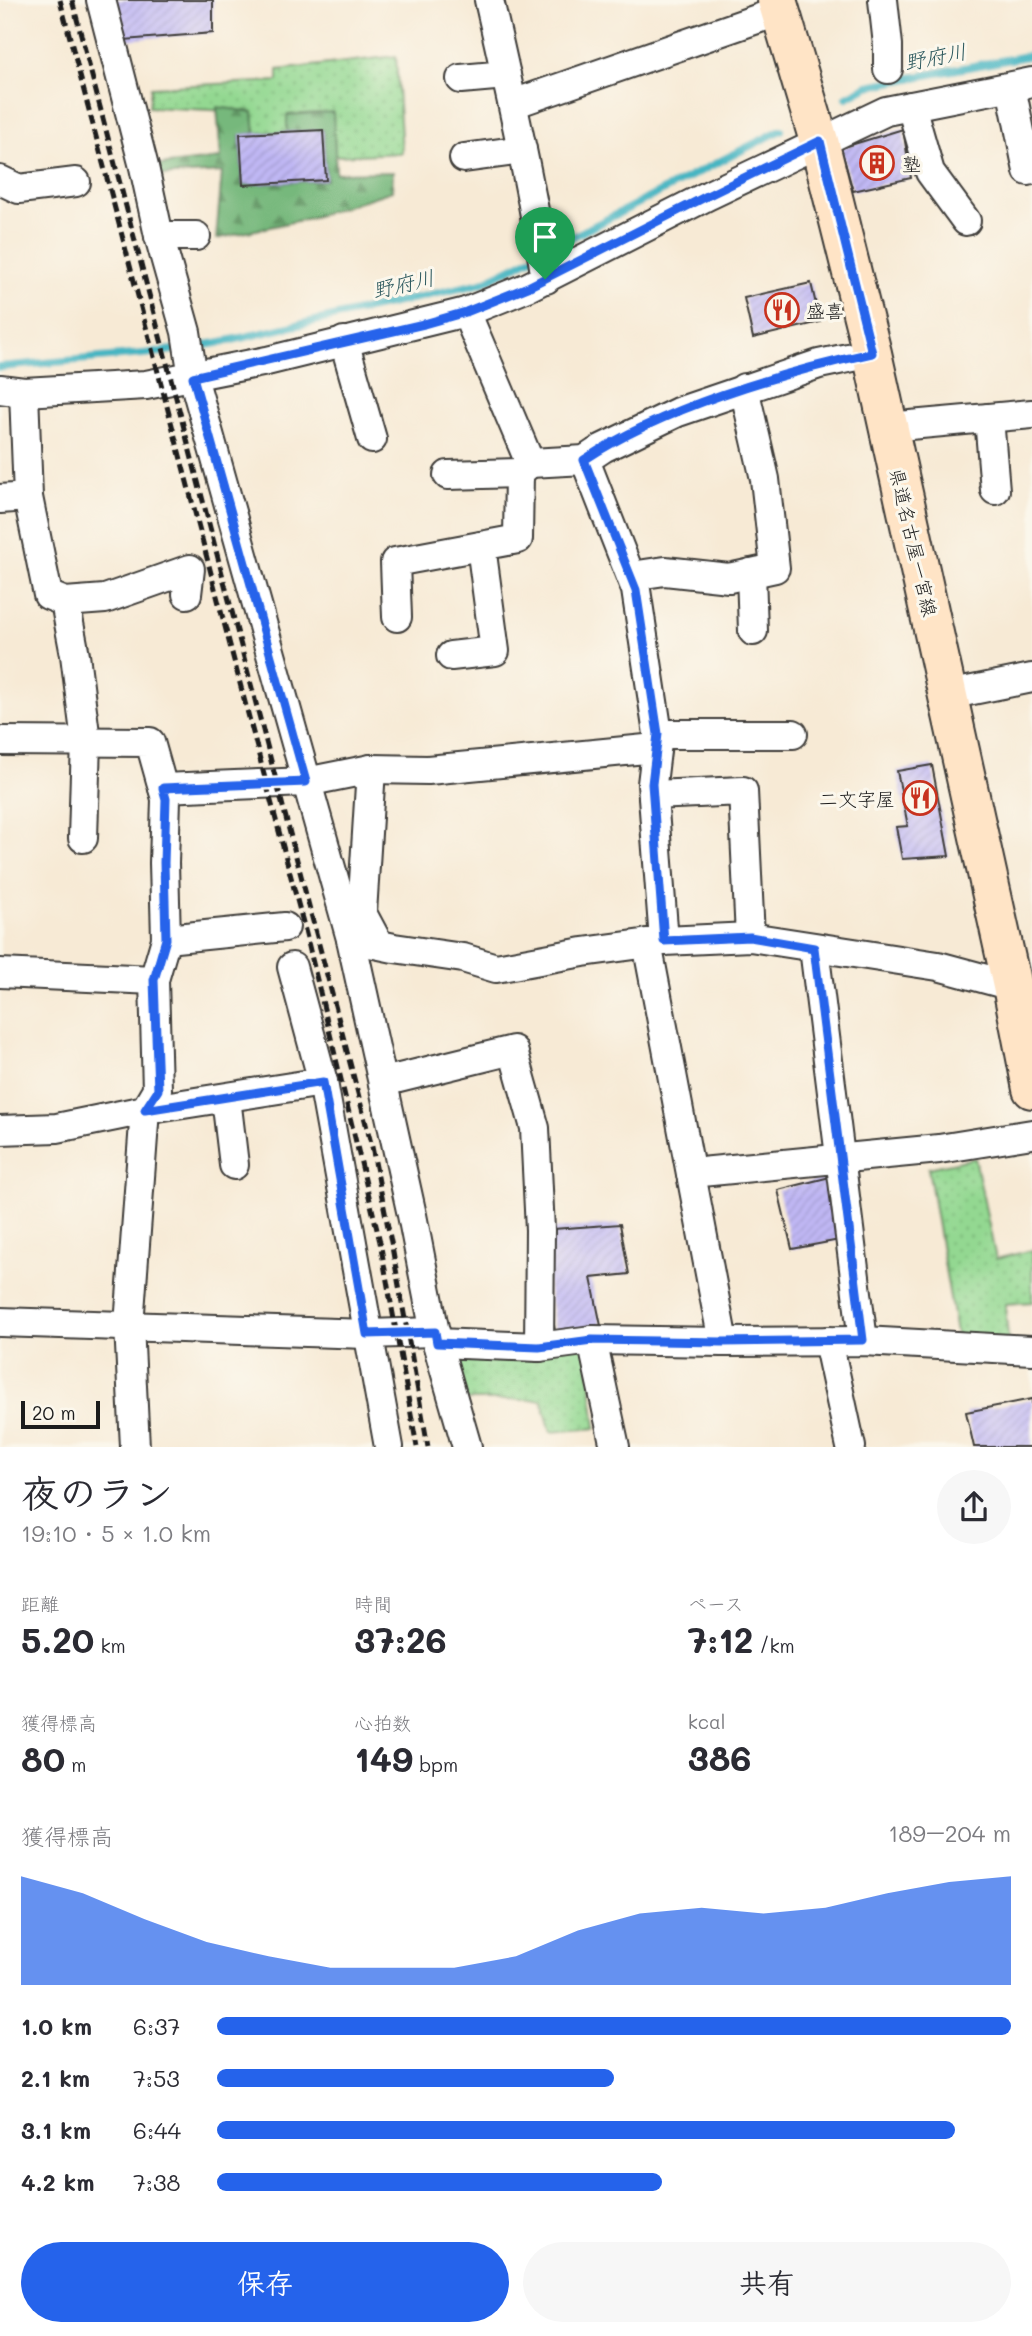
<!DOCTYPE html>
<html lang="ja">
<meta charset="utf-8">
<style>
:root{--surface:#fff;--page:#f7f7f7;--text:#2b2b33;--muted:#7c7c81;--accent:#2563eb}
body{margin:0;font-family:Mali,"Klee One",sans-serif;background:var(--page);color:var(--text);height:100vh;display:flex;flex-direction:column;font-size:26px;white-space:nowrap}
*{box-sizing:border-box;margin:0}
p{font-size:23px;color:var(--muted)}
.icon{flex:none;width:38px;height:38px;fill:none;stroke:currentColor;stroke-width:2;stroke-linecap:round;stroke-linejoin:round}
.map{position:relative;height:1447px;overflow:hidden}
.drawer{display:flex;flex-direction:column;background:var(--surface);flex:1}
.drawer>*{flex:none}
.scale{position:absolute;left:21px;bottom:18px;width:79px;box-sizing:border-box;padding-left:7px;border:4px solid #1c1c1c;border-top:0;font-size:19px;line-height:24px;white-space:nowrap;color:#1c1c1c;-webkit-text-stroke:5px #fbf7ec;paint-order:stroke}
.pin{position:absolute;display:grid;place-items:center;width:60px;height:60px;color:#fff;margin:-72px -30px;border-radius:50% 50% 50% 0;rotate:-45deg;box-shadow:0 0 7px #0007}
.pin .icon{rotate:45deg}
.round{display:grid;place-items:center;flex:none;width:74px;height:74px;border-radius:37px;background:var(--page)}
.overview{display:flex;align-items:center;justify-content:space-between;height:119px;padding:0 21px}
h1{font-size:38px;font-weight:800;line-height:52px}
.figures{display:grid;grid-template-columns:repeat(3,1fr);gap:10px;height:119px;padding:7px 21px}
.figures div{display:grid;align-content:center}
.figures b{font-size:35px;font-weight:800}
.figures small{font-size:19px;font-weight:400}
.figures p{font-size:19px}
.chart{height:196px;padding:14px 21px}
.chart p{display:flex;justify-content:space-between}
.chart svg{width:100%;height:126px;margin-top:7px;fill:var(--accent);opacity:.7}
.cta{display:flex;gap:14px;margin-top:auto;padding:14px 21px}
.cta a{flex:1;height:80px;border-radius:42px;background:var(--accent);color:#fff;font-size:28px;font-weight:800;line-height:80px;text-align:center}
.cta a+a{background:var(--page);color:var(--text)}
ul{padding:0 21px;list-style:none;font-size:23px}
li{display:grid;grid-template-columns:112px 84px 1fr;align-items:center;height:52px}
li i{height:18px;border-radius:9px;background:var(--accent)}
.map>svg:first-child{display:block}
.grass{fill:url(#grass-dots);stroke:#587a56;stroke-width:2}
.forest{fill:url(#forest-firs);stroke:#496a4c;stroke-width:2}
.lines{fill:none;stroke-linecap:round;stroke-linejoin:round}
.stream{stroke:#47b5c2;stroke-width:8}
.building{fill:url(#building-hatch)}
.street-casing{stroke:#3d3b38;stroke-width:32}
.secondary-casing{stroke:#3d3b38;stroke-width:42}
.street{stroke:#fff;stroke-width:28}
.secondary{stroke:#ffe4c6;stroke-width:38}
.rail{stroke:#1c1c1c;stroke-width:5;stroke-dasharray:10 5;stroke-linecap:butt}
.route-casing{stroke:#fff;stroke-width:14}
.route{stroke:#2563eb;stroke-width:9}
.labels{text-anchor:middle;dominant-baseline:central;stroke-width:6;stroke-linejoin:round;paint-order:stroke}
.poi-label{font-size:19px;fill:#1c1c1c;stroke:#fbf7ec;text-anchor:start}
.street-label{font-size:19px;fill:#1c1c1c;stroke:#fbf7ec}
.water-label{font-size:21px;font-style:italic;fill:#2d595e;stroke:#fbf7ec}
</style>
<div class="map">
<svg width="1032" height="1447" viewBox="0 0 1032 1447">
<defs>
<pattern id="grass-dots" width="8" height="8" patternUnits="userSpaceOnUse" patternTransform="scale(1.75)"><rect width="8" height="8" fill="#93d891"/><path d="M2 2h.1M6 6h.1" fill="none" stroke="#7eb97c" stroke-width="1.8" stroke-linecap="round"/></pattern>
<pattern id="forest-firs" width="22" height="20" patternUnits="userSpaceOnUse" patternTransform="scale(1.75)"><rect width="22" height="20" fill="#76b87b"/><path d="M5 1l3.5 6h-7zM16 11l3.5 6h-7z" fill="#609564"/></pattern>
<pattern id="building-hatch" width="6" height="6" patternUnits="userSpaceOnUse" patternTransform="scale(1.75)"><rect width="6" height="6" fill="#c0b7f4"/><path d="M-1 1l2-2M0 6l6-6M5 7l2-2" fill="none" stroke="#a49dd1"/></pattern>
</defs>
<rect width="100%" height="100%" fill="#fbf7ec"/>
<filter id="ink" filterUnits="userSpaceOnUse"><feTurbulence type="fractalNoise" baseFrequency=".0143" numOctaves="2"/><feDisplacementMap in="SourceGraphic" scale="14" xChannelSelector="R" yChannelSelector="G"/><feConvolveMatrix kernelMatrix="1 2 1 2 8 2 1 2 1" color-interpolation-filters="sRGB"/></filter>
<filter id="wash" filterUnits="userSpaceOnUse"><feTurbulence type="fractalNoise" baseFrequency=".00686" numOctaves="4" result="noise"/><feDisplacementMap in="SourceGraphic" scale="28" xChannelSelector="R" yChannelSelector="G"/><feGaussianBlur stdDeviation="1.57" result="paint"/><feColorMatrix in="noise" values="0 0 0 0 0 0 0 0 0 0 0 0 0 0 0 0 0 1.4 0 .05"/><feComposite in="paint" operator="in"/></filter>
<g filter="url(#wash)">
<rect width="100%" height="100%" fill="#f7ead5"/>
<g class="grass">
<polygon points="396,56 402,153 335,156 333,113 287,115 287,132 255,133 252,112 149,107 151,87 278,81 278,70"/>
<polygon points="975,1158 996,1259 1032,1250 1032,1302 1005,1304 1009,1348 958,1345 928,1168"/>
<polygon points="586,1341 596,1428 551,1432 542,1400 464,1400 452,1344"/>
</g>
<polygon class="forest" points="217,107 253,112 255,133 240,135 243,185 326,180 323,130 287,132 287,115 333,112 336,173 393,172 392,191 310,218 216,239 222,172 157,176 144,167 221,158"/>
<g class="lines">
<g class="stream">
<polyline points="847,97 868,86 1032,55"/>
<polyline points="547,250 781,130"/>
<polyline points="0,367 154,353 223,342 482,283 536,256"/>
</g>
</g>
<g id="blocks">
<g class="building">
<polygon points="109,0 213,0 213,33 111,41"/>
<polygon points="903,129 911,178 853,191 841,148"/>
<polygon points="323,130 326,180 243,185 240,134"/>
<polygon points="811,283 820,322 753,338 744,298"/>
<polygon points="932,765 949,856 902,859 896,827 908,826 897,771"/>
<polygon points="842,1174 850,1238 792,1249 778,1190"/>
<polygon points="620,1224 629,1274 591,1278 604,1340 557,1345 540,1230"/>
<polygon points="1032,1399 1032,1447 974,1447 966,1412"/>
</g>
</g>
</g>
<g filter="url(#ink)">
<use href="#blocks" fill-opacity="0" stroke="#3d3b38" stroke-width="2"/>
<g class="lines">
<g class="street-casing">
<g id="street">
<polyline points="101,0 144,167 159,236 186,332 193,377 351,939 412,1215 437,1343 467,1447"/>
<path d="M489 0C510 92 531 185 546 279"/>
<polyline points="883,0 888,45 888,69"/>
<polyline points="461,79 506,75"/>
<polyline points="1011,87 1028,171"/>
<polyline points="513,104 780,11"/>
<polyline points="911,106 930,172 966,221"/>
<polyline points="464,158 522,150"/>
<polyline points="0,180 19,189 76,182"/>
<polyline points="159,236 196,236"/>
<polyline points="466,312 530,463 585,460 603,448 678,412 819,364 872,353"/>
<polyline points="344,341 372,439"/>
<polyline points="0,389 24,392 146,385 267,361 466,312 528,287 709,195 886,111 1032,82"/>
<polyline points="24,392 28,497 48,595 65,602 75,655 86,741 83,838"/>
<polyline points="989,418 995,490"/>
<polyline points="888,427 1032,414"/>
<polyline points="585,460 636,590 658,734 652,784 664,941"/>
<polyline points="448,475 519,473"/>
<polyline points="0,499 28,497"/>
<polyline points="751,573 753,631"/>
<polyline points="631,576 665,571 729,578 775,568 765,479 744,388"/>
<polyline points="65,602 105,599 190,569 187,594"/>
<polyline points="397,617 395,562 518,539 519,473 530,463"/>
<polyline points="451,656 495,651 481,546"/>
<polyline points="948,695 1032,678"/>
<polyline points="658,734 793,734"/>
<polyline points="0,741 150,742 166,799 164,863 166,939 154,980 157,1090 145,1110 129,1325 135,1447"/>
<polyline points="371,769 362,913 377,941"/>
<polyline points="163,788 306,782 371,769 428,770 656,748"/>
<polyline points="653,795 743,791 750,937"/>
<polyline points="166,939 285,927"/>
<polyline points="351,939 394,948 463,958 496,968 583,952 664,941 750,937 938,966 1012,986"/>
<polyline points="647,943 723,1342"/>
<polyline points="814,948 863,1341"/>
<polyline points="292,967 323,1082 389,1447"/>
<polyline points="0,973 154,980"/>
<polyline points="383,1082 513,1050 535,1128 540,1230 539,1347"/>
<polyline points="226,1098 234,1165"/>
<polyline points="0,1130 57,1128 145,1110 323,1082"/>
<polyline points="691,1173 939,1149 1032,1134"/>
<polyline points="0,1322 367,1334 435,1332"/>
<polyline points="592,1340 615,1447"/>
<polyline points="828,1341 851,1447"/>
<polyline points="437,1343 539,1347 592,1340 723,1342 863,1341 1032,1350"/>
</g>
</g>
<g class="secondary-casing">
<polyline id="secondary" points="777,0 819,141 872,353 1012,986 1032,1089"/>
</g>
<use href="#street" class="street"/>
<use href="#secondary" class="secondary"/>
<g class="rail">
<polyline points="60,0 306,934 380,1242 417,1447"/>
<polyline points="72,0 372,1147 392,1247 428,1447"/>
</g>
</g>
</g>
<g class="lines" filter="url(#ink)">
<g class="route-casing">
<path id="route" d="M820 141 872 353C780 373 662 408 584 460L636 590 658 734 652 784 664 941 750 937 814 948 863 1340 723 1342 592 1340 539 1347 437 1343 435 1332 367 1334 323 1082 145 1110 158 1090 154 980 166 939 164 863 166 799 163 788 306 782 193 377 424 324 466 312 528 287 709 195Z"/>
</g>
<use href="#route" class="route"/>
</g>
<defs>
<g id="building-ring" transform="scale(1.75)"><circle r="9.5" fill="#fbf7ec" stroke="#c8321e" stroke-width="1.5"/><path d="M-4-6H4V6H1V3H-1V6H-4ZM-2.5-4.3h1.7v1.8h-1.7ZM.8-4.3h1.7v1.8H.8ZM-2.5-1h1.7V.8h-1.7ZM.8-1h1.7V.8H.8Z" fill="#c8321e"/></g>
<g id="restaurant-ring" transform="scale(1.75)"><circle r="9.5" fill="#fbf7ec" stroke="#c8321e" stroke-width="1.5"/><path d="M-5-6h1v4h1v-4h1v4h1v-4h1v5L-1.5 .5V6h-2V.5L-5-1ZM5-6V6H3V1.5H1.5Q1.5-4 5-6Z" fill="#c8321e"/></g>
</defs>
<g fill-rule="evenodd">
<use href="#building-ring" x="877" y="163"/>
<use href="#restaurant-ring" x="782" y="310"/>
<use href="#restaurant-ring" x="920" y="798"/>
</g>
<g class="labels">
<g class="poi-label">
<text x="902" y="163">塾</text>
<text x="806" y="310">盛喜</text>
<text x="895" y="798" text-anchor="end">二文字屋</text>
</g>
<g class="street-label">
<text transform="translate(914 542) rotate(77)">県道名古屋一宮線</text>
</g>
<g class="water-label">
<text transform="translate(935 56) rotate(-11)">野府川</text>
<text transform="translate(403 283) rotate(-13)">野府川</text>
</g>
</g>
</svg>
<div class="scale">20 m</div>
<div class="pin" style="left:545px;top:279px;background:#1e9e55"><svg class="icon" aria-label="arrive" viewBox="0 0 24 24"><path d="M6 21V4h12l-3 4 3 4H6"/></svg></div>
</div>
<section class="drawer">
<div class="overview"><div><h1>夜のラン</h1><p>19:10 · 5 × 1.0 km</p></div><a class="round"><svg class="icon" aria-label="share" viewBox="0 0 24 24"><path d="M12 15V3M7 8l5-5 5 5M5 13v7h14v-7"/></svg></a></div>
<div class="figures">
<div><p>距離</p><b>5.20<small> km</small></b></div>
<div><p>時間</p><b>37:26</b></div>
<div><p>ペース</p><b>7:12<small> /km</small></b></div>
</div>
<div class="figures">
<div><p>獲得標高</p><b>80<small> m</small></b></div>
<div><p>心拍数</p><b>149<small> bpm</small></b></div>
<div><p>kcal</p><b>386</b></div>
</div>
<div class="chart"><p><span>獲得標高</span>189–204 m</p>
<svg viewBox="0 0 160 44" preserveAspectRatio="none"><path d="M0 44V6L10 12L20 21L30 29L40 34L50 38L60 38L70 38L80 34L90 25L100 19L110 17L120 19L130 17L140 12L150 8L160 6V44z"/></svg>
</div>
<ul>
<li><b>1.0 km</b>6:37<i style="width:100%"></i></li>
<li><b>2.1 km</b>7:53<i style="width:50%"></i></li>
<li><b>3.1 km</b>6:44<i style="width:93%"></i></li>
<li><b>4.2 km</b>7:38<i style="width:56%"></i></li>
</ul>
<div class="cta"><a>保存</a><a>共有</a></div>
</section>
